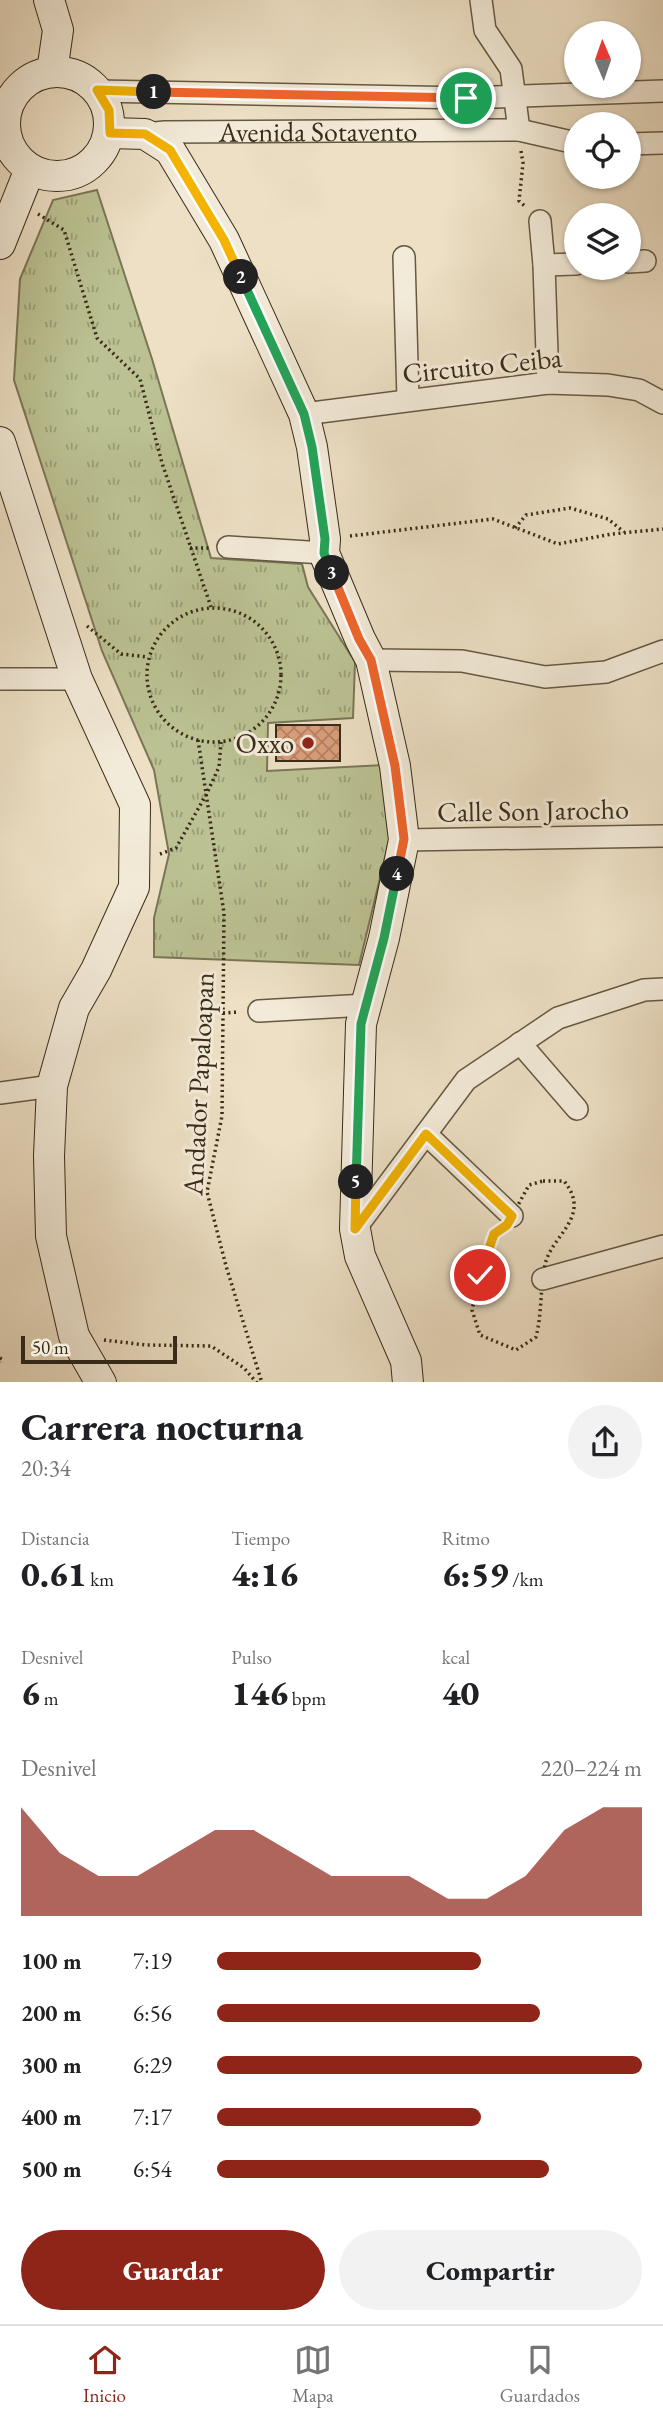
<!DOCTYPE html>
<html lang="es">
<meta charset="utf-8">
<style>
:root{--surface:#fff;--page:#f2f2f2;--text:#202124;--muted:#757577;--line:#e0e0e0;--accent:#8f2418}
body{margin:0;font-family:"EB Garamond",serif;background:var(--page);color:var(--text);height:100vh;display:flex;flex-direction:column;font-size:26px;white-space:nowrap}
*{box-sizing:border-box;margin:0}
p{font-size:23px;color:var(--muted)}
.icon{flex:none;width:38px;height:38px;fill:none;stroke:currentColor;stroke-width:2;stroke-linecap:round;stroke-linejoin:round}
.map{position:relative;height:1382px;overflow:hidden}
.drawer{display:flex;flex-direction:column;background:var(--surface);flex:1}
.drawer>*{flex:none}
.needle{width:46px;rotate:358deg}
.fabs{position:absolute;left:564px;top:21px;display:grid;gap:14px}
.fabs a{display:grid;place-items:center;width:77px;height:77px;border-radius:50%;background:var(--surface);box-shadow:0 2px 5px #0004;font-size:35px}
.scale{position:absolute;left:21px;bottom:18px;width:156px;box-sizing:border-box;padding-left:7px;border:4px solid #392b18;border-top:0;font-size:19px;line-height:24px;white-space:nowrap;color:#392b18;-webkit-text-stroke:5px #f3ebd9;paint-order:stroke}
.pin{position:absolute;display:grid;place-items:center;width:60px;height:60px;color:#fff;margin:-30px;border:4px solid #fff;border-radius:50%;box-shadow:0 2px 7px #0007}
.km{position:absolute;width:35px;height:35px;margin:-18px;border-radius:50%;background:#222;color:#fff;font-size:19px;line-height:35px;text-align:center}
.round{display:grid;place-items:center;flex:none;width:74px;height:74px;border-radius:37px;background:var(--page)}
.head{display:flex;align-items:center;justify-content:space-between;height:119px;padding:0 21px}
h1{font-size:38px;font-weight:800;line-height:52px}
.stats{display:grid;grid-template-columns:repeat(3,1fr);gap:10px;height:119px;padding:7px 21px}
.stats div{display:grid;align-content:center}
.stats b{font-size:35px;font-weight:800}
.stats small{font-size:19px;font-weight:400}
.stats p{font-size:19px}
.chart{height:196px;padding:14px 21px}
.chart p{display:flex;justify-content:space-between}
.chart svg{width:100%;height:126px;margin-top:7px;fill:var(--accent);opacity:.7}
.cta{display:flex;gap:14px;margin-top:auto;padding:14px 21px}
.cta a{flex:1;height:80px;border-radius:42px;background:var(--accent);color:#fff;font-size:28px;font-weight:800;line-height:80px;text-align:center}
.cta a+a{background:var(--page);color:var(--text)}
ul{padding:0 21px;list-style:none;font-size:23px}
li{display:grid;grid-template-columns:112px 84px 1fr;align-items:center;height:52px}
li i{height:18px;border-radius:9px;background:var(--accent)}
.tab-bar{display:flex;justify-content:space-around;align-items:center;height:98px;border-top:2px solid var(--line);background:var(--surface);font-size:19px;color:var(--muted)}
.tab-bar a{display:grid;justify-items:center;gap:4px}
.tab-bar .active{color:var(--accent)}
.map>svg:first-child{display:block}
.park{fill:url(#park-tufts);stroke:#7a7655;stroke-width:2}
.building{fill:url(#building-cross-hatch);stroke:#392b18;stroke-width:2}
.lines{fill:none;stroke-linecap:round;stroke-linejoin:round}
.street-casing{stroke:#665843;stroke-width:24}
.secondary-casing{stroke:#392b18;stroke-width:32}
.path{stroke:#392b18;stroke-width:3.5;stroke-dasharray:2 3.5;stroke-linecap:butt}
.street{stroke:#f3ebd9;stroke-width:21}
.secondary{stroke:#f3ebd9;stroke-width:30}
.split-1-casing{stroke:#fff;stroke-width:14}
.split-2-casing{stroke:#fff;stroke-width:14}
.split-3-casing{stroke:#fff;stroke-width:14}
.split-4-casing{stroke:#fff;stroke-width:14}
.split-5-casing{stroke:#fff;stroke-width:14}
.split-6-casing{stroke:#fff;stroke-width:14}
.split-1{stroke:#f0652b;stroke-width:9}
.split-2{stroke:#f5b400;stroke-width:9}
.split-3{stroke:#22a559;stroke-width:9}
.split-4{stroke:#f0652b;stroke-width:9}
.split-5{stroke:#22a559;stroke-width:9}
.split-6{stroke:#f5b400;stroke-width:9}
.poi-dot{fill:#8f2418;stroke:#f3ebd9;stroke-width:2.5}
.labels{text-anchor:middle;dominant-baseline:central;stroke-width:6;stroke-linejoin:round;paint-order:stroke}
.street-label{font-size:28px;fill:#392b18;stroke:#f3ebd9}
.poi-label{font-size:28px;fill:#392b18;stroke:#f3ebd9;text-anchor:end}
</style>
<div class="map">
<svg width="663" height="1383" viewBox="0 0 663 1383">
<defs>
<pattern id="park-tufts" width="24" height="20" patternUnits="userSpaceOnUse" patternTransform="scale(1.75)"><rect width="24" height="20" fill="#bbc192"/><path d="M3 7l-1-3M5 7V3M7 7l1-3M15 17l-1-3M17 17v-4M19 17l1-3" fill="none" stroke="#999d76"/></pattern>
<pattern id="building-cross-hatch" width="8" height="8" patternUnits="userSpaceOnUse" patternTransform="scale(1.75)"><rect width="8" height="8" fill="#db9e7b"/><path d="M0 0l8 8M0 8l8-8" fill="none" stroke="#b38164"/></pattern>
</defs>
<rect width="100%" height="100%" fill="#ede0c5"/>
<filter id="stains"><feTurbulence type="fractalNoise" baseFrequency=".00286" numOctaves="4"/><feColorMatrix values="0 0 0 0 .2 0 0 0 0 .09 0 0 0 0 .02 0 0 0 .5 -.17"/></filter>
<radialGradient id="worn" r=".72"><stop offset=".6" stop-color="#630" stop-opacity="0"/><stop offset="1" stop-color="#630" stop-opacity=".3"/></radialGradient>
<polygon class="park" points="97,190 152,359 211,558 302,564 308,587 355,662 353,718 268,723 267,771 384,765 394,820 359,965 154,957 154,918 169,854 154,770 102,651 14,380 20,279 53,200"/>
<rect class="building" x="276" y="725" width="64" height="36"/>
<g class="lines">
<g class="street-casing">
<g id="street">
<polyline points="481,0 485,30 511,69 519,130"/>
<polyline points="97,91 466,98 663,91"/>
<path id="s1" d="M145 134 165 132 519 130 576 143"/>
<polyline points="628,144 663,143"/>
<polyline points="540,221 544,265 548,383"/>
<polyline points="404,257 408,400"/>
<polyline points="628,262 645,261"/>
<polyline points="544,265 576,264"/>
<polyline points="304,414 548,383 608,385 639,390 663,403"/>
<polyline points="228,547 324,553"/>
<polyline points="371,660 462,661 545,677 606,672 663,651"/>
<polyline points="0,679 77,679"/>
<polyline points="404,840 663,836"/>
<polyline points="259,1011 366,1005"/>
<polyline points="520,1043 577,1109"/>
<polyline points="0,1093 52,1086"/>
<polyline points="426,1134 512,1216"/>
<polyline points="355,1229 466,1080 558,1018 644,990 663,989"/>
<polyline points="543,1279 663,1246"/>
</g>
</g>
<g class="secondary-casing">
<g id="secondary">
<polyline points="49,0 58,30 52,72"/>
<circle cx="57" cy="124" r="52"/>
<polyline points="110,133 145,134 170,150 224,240 304,414 312,447 325,539 324,553 360,639 371,660 395,766 404,840 384,938 361,1024 355,1229 360,1256 406,1361 408,1383"/>
<polyline points="0,244 30,169"/>
<polyline points="0,442 77,679 135,805 134,887 96,970 74,1008 52,1086 49,1156 51,1236 74,1336 101,1383"/>
</g>
</g>
<g class="path">
<polyline points="521,151 523,163 519,201 526,207"/>
<polyline points="38,214 64,230 97,338 140,379 162,463 211,607"/>
<polyline points="515,528 526,515 570,508 608,519 624,532"/>
<polyline points="350,536 493,519 558,544 612,534 663,529"/>
<polyline points="190,548 209,548"/>
<circle cx="214" cy="675" r="67"/>
<polyline points="87,626 121,654 148,657"/>
<polyline points="198,740 224,913 222,1116 207,1192 226,1266 262,1383"/>
<polyline points="160,854 176,848 206,795 219,767 221,742"/>
<polyline points="223,1013 238,1012"/>
<path d="M543 1181H564C593 1217 551 1235 545 1265 540 1289 542 1314 536 1337L516 1350 480 1335 472 1310 480 1275 494 1234 507 1225 529 1185Z"/>
<polyline points="104,1340 146,1345 211,1346 244,1368 257,1383"/>
<polyline points="0,1358 2,1359 0,1362"/>
</g>
<use href="#street" class="street"/>
<use href="#secondary" class="secondary"/>
</g>
<g class="lines">
<g class="split-1-casing">
<polyline id="split-1" points="154,92 466,98"/>
</g>
<g class="split-2-casing">
<polyline id="split-2" points="154,92 97,90 109,110 110,133 145,134 170,150 224,240 241,277"/>
</g>
<g class="split-3-casing">
<polyline id="split-3" points="241,277 304,414 312,447 325,539 324,553 332,573"/>
</g>
<g class="split-4-casing">
<polyline id="split-4" points="332,573 359,639 371,660 395,766 404,839 397,874"/>
</g>
<g class="split-5-casing">
<polyline id="split-5" points="356,1182 361,1024 384,938 397,874"/>
</g>
<g class="split-6-casing">
<polyline id="split-6" points="356,1182 355,1229 426,1134 512,1216 507,1225 494,1234 480,1275"/>
</g>
<use href="#split-1" class="split-1"/>
<use href="#split-2" class="split-2"/>
<use href="#split-3" class="split-3"/>
<use href="#split-4" class="split-4"/>
<use href="#split-5" class="split-5"/>
<use href="#split-6" class="split-6"/>
</g>
<circle class="poi-dot" cx="308" cy="743" r="7"/>
<g class="labels">
<g class="street-label">
<text stroke="none"><textPath href="#s1" startOffset="173">Avenida Sotavento</textPath></text>
<text transform="translate(482 365) rotate(-6)">Circuito Ceiba</text>
<text transform="translate(533 810) rotate(-1)">Calle Son Jarocho</text>
<text transform="translate(198 1084) rotate(-87)">Andador Papaloapan</text>
</g>
<g class="poi-label">
<text x="294" y="743">Oxxo</text>
</g>
</g>
<rect width="100%" height="100%" filter="url(#stains)"/>
<rect width="100%" height="100%" fill="url(#worn)"/>
</svg>
<div class="fabs">
<a><svg class="needle" viewBox="-14 -14 28 28"><path d="M0-13l5 13h-10z" fill="#e53935"/><path d="M0 13l5-13h-10z" fill="#757577"/></svg></a>
<a><svg class="icon" aria-label="locate" viewBox="0 0 24 24"><circle cx="12" cy="12" r="6"/><path d="M12 2v4M12 18v4M2 12h4M18 12h4"/></svg></a>
<a><svg class="icon" aria-label="layers" viewBox="0 0 24 24"><path d="M12 4l9 5-9 5-9-5zM3 14l9 5 9-5"/></svg></a>
</div>
<div class="scale">50 m</div>
<div class="pin" style="left:466px;top:98px;background:#1e9e55"><svg class="icon" aria-label="arrive" viewBox="0 0 24 24"><path d="M6 21V4h12l-3 4 3 4H6"/></svg></div>
<div class="pin" style="left:480px;top:1275px;background:#d93025"><svg class="icon" aria-label="check" viewBox="0 0 24 24"><path d="M5 12l5 5 9-10"/></svg></div>
<b class="km" style="left:154px;top:92px">1</b>
<b class="km" style="left:241px;top:277px">2</b>
<b class="km" style="left:332px;top:573px">3</b>
<b class="km" style="left:397px;top:874px">4</b>
<b class="km" style="left:356px;top:1182px">5</b>
</div>
<section class="drawer">
<div class="head"><div><h1>Carrera nocturna</h1><p>20:34</p></div><a class="round"><svg class="icon" aria-label="share" viewBox="0 0 24 24"><path d="M12 15V3M7 8l5-5 5 5M5 13v7h14v-7"/></svg></a></div>
<div class="stats">
<div><p>Distancia</p><b>0.61<small> km</small></b></div>
<div><p>Tiempo</p><b>4:16</b></div>
<div><p>Ritmo</p><b>6:59<small> /km</small></b></div>
</div>
<div class="stats">
<div><p>Desnivel</p><b>6<small> m</small></b></div>
<div><p>Pulso</p><b>146<small> bpm</small></b></div>
<div><p>kcal</p><b>40</b></div>
</div>
<div class="chart"><p><span>Desnivel</span>220–224 m</p>
<svg viewBox="0 0 160 44" preserveAspectRatio="none"><path d="M0 44V6L10 22L20 30L30 30L40 22L50 14L60 14L70 22L80 30L90 30L100 30L110 38L120 38L130 30L140 14L150 6L160 6V44z"/></svg>
</div>
<ul>
<li><b>100 m</b>7:19<i style="width:62%"></i></li>
<li><b>200 m</b>6:56<i style="width:76%"></i></li>
<li><b>300 m</b>6:29<i style="width:100%"></i></li>
<li><b>400 m</b>7:17<i style="width:62%"></i></li>
<li><b>500 m</b>6:54<i style="width:78%"></i></li>
</ul>
<div class="cta"><a>Guardar</a><a>Compartir</a></div>
</section>
<nav class="tab-bar">
<a class="active"><svg class="icon" aria-label="home" viewBox="0 0 24 24"><path d="M3 11l9-7 9 7M6 9v11h12V9"/></svg>Inicio</a>
<a><svg class="icon" aria-label="map" viewBox="0 0 24 24"><path d="M3 6l6-2 6 2 6-2v14l-6 2-6-2-6 2zM9 4v14M15 6v14"/></svg>Mapa</a>
<a><svg class="icon" aria-label="saved" viewBox="0 0 24 24"><path d="M7 4h10v16l-5-4-5 4z"/></svg>Guardados</a>
</nav>
